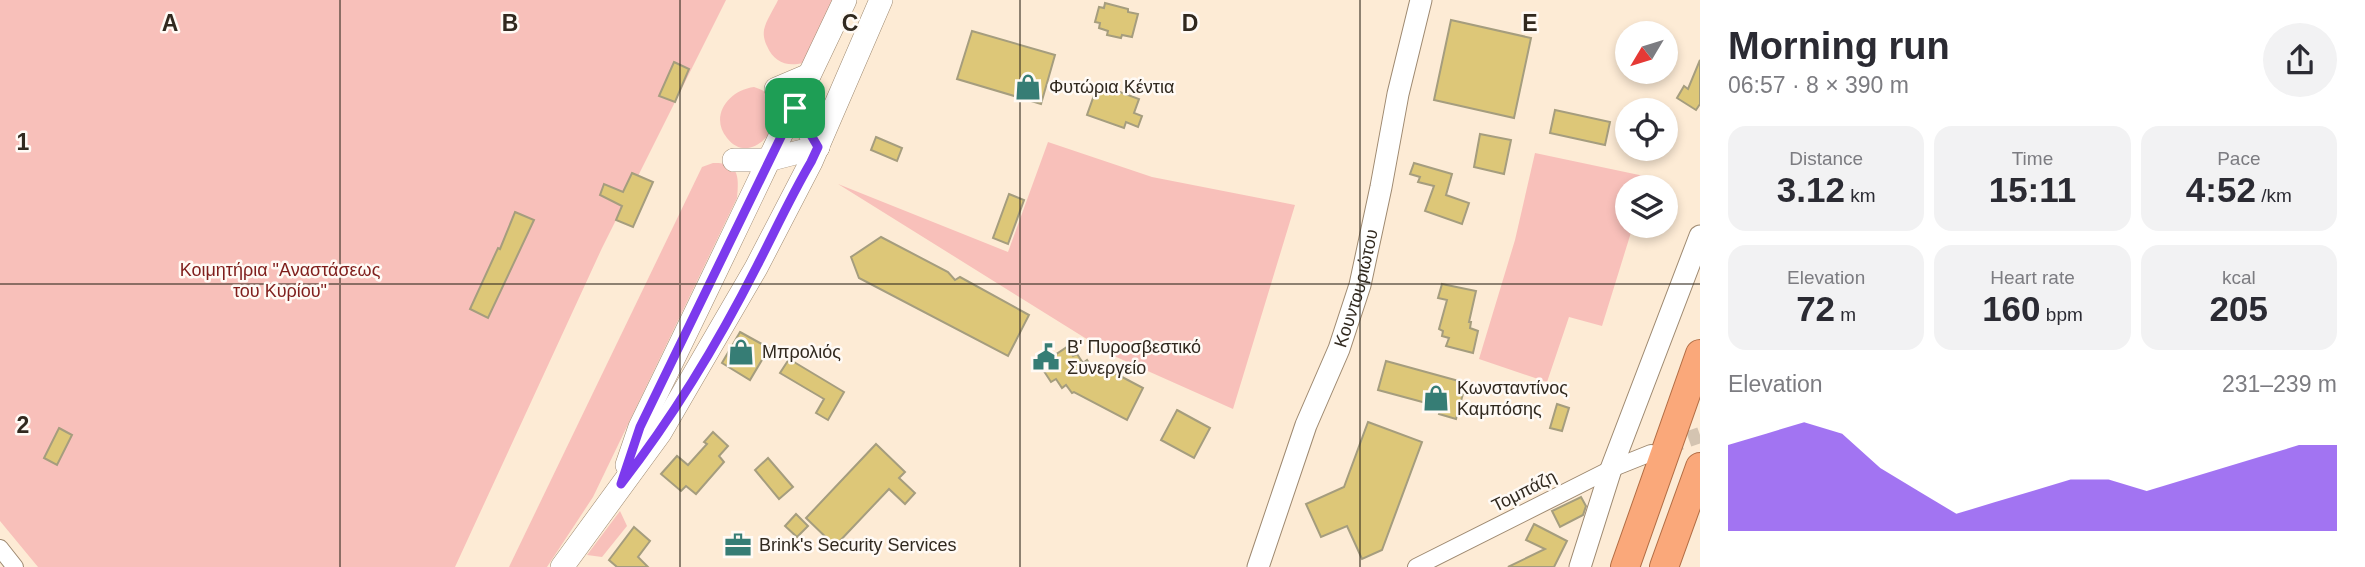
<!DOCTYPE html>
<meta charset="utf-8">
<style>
:root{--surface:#fff;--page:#f2f2f3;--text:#2b2b33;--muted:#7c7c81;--accent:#7c3aed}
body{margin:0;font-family:Arial,sans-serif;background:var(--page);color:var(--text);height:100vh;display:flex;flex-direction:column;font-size:26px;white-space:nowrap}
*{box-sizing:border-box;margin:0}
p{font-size:23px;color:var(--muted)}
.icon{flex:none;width:38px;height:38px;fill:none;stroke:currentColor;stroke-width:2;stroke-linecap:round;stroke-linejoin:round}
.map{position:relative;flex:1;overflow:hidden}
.panel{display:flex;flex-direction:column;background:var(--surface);width:665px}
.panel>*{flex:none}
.needle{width:46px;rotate:232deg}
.tools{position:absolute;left:1615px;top:21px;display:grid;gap:14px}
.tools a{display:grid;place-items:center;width:63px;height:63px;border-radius:50%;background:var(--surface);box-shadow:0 4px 10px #0003;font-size:35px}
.pin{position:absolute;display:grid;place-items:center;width:60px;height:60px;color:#fff;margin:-30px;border-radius:14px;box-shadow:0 4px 10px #0006}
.round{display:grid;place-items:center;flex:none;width:74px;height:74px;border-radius:37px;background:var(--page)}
.headline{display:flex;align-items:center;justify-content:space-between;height:119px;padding:0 28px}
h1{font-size:38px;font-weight:600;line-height:52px}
.stats{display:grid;grid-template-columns:repeat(3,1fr);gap:10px;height:119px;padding:7px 28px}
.stats div{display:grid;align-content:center;border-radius:18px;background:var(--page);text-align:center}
.stats b{font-size:35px;font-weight:600}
.stats small{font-size:19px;font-weight:400}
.stats p{font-size:19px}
.chart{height:196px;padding:14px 28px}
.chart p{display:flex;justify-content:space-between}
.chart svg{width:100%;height:126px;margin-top:7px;fill:var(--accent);opacity:.7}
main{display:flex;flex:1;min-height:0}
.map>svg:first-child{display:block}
.green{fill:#f8c0ba}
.building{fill:#ddc778;stroke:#a59d7e;stroke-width:2}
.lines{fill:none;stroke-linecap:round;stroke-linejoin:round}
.minor-tunnel{stroke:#d4c4b1;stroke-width:16;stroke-dasharray:16 8;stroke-linecap:butt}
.minor-casing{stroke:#9e8970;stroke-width:18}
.tertiary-casing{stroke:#9e8970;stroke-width:23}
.secondary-casing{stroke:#9e8970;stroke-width:24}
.trunk-casing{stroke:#b26d44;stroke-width:30}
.minor{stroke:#fff;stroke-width:16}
.tertiary{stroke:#fff;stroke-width:21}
.secondary{stroke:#fff;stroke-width:23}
.trunk{stroke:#faa87a;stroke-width:28}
.route-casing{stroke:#fff;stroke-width:14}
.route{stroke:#7c3aed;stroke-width:9}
.grid{fill:none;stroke:#31291f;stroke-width:2;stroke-opacity:0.55}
.labels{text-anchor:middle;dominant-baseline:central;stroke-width:5;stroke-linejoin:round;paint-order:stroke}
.poi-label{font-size:18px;fill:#31291f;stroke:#fffaf5;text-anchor:start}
.park-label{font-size:18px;fill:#7f1e1c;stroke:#fffaf5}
.street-label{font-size:18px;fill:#31291f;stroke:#fffaf5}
.grid-label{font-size:23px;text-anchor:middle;font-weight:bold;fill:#31291f;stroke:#fffaf5;stroke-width:5;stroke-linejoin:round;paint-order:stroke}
</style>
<main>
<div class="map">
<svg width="1700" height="567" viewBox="0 0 1700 567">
<rect width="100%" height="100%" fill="#fdebd5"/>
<g class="green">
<polygon points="0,0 726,0 602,248 455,567 38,567 0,521"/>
<path d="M778 0H837L803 63C786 67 774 62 767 46 765 42 763 36 764 30 766 20 774 9 778 0Z"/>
<path d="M754 87C804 101 756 175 727 138 709 116 729 90 754 87Z"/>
<polygon points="1048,142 1152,177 1295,205 1233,409 1114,356 838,184 1008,252"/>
<polygon points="1535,153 1644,176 1642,187 1628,187 1628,226 1633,226 1602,326 1569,317 1547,382 1479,359 1515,240"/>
<path d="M713 163C739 162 739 176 737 198L593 497 547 567H509L702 167Z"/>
<polygon points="620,511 627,526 602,557 587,555"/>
</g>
<g class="building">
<polygon points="1105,3 1128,9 1128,12 1138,14 1132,37 1122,35 1121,38 1107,35 1108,31 1099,28 1100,23 1095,22 1099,7 1104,8"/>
<polygon points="1451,20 1531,38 1514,118 1434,100"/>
<polygon points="972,31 1055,55 1041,104 957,79"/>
<polygon points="1700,60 1700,104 1696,110 1677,98 1684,86 1688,89"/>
<polygon points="674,62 689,69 675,102 659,96"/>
<polygon points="1098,84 1139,99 1134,113 1142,116 1138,127 1126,122 1124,128 1087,115"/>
<polygon points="1555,110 1610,122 1605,145 1550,133"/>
<polygon points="1480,134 1511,140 1504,174 1474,167"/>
<polygon points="876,137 902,148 897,161 871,150"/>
<polygon points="1414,163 1452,174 1446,195 1469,203 1462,224 1425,211 1434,186 1418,182 1420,177 1410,174"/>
<polygon points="632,173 653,182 633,227 616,220 622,206 600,195 604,184 623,192"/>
<polygon points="1009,194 1024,200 1008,244 993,238"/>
<polygon points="515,212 534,220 488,318 470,309 498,248 500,249"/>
<polygon points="881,237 948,272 955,280 960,277 1029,315 1008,356 859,278 851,257"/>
<polygon points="1442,284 1476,291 1469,322 1471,322 1470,328 1478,331 1473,353 1446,346 1449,338 1442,336 1443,331 1439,329 1447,300 1438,298"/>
<polygon points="740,332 769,348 750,380 722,363"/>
<polygon points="1067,347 1073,356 1077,354 1083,363 1087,360 1093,369 1097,366 1102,373 1107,369 1143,388 1127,420 1074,392 1072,393 1066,385 1062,388 1056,379 1051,382 1040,365"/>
<polygon points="789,359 844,392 828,420 816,413 824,399 780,373"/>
<polygon points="1386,361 1466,383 1456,419 1439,414 1441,407 1378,390"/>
<polygon points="1557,404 1569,408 1562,431 1550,428"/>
<polygon points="1177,410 1210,428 1194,458 1161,440"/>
<polygon points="1368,422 1422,442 1382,550 1362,559 1347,526 1321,537 1306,504 1344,487"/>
<polygon points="59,428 72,435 57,465 44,458"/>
<polygon points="713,432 728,446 719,456 724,462 696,494 686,486 681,491 661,474 677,456 688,465 707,444 704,442"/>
<polygon points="876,444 905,472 899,478 915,493 905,504 889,489 835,546 806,518"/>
<polygon points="768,458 793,487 779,499 755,470"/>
<polygon points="1581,497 1586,506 1583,515 1560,527 1552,511"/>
<polygon points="796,514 808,526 797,537 785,526"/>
<polygon points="1534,524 1567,541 1554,567 1508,567 1545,549 1526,540"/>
<polygon points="634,527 650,541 638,557 648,567 617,567 609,560"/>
</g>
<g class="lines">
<polyline class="minor-tunnel" points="1666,447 1700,435"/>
<g class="minor-casing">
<g id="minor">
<polyline points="0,548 15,567"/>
<polyline points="1416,567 1611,469 1651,453"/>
</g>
</g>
<g class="tertiary-casing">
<g id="tertiary">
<path id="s1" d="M1258 567 1306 425 1339 349 1360 285 1381 187 1398 94 1421 0"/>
<polyline points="1580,567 1611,469 1700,236"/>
</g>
</g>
<g class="secondary-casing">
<g id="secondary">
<path d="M809 75 776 89C796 104 805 126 818 147"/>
<polyline points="734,160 768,160 818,147"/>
<path d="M627 465 640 427C710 285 777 143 845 0"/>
<polyline points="562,567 660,433 756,268 811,162 881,0"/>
</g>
</g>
<g class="trunk-casing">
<g id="trunk">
<polyline points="1625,567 1700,354"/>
<polyline points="1664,567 1700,467"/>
</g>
</g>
<use href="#minor" class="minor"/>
<use href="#tertiary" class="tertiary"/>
<use href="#secondary" class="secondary"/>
<use href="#trunk" class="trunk"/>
</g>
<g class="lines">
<g class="route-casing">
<path id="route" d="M795 108 818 147 811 162C791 196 775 231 757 266 718 343 673 417 621 484L640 427Z"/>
</g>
<use href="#route" class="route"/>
</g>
<path class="grid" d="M340 0V567M680 0V567M1020 0V567M1360 0V567M0 284H1700"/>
<defs>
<g id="shop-bare" transform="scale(2.1)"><path d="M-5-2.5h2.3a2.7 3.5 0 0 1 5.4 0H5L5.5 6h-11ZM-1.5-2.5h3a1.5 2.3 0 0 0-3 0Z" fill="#367d75" stroke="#fffaf5" stroke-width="2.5" paint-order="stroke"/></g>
<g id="civic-bare" transform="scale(2.1)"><path d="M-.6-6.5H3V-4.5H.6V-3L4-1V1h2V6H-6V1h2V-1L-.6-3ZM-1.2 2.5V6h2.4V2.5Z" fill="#367d75" stroke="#fffaf5" stroke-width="2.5" paint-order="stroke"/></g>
<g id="office-bare" transform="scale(2.1)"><path d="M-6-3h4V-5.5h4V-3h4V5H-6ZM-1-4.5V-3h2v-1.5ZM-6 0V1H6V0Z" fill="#367d75" stroke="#fffaf5" stroke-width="2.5" paint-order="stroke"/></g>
</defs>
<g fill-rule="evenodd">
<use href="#shop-bare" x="1028" y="87"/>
<use href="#shop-bare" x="741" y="352"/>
<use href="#civic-bare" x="1046" y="357"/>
<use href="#shop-bare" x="1436" y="398"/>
<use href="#office-bare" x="738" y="545"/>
</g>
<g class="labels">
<g class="poi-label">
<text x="1049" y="87">Φυτώρια Κέντια</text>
<text x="1067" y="347">Β' Πυροσβεστικό<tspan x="1067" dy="21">Συνεργείο</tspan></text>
<text x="762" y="352">Μπρολιός</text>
<text x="1457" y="388">Κωνσταντίνος<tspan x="1457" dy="21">Καμπόσης</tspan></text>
<text x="759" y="545">Brink's Security Services</text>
</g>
<g class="park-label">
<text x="280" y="270">Κοιμητήρια "Αναστάσεως<tspan x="280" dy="21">του Κυρίου"</tspan></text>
</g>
<g class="street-label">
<text stroke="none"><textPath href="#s1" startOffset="296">Κουντουριώτου</textPath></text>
<text transform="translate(1524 491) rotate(-27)">Τομπάζη</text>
</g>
</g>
<g class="grid-label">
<text x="170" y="31">A</text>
<text x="510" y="31">B</text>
<text x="850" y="31">C</text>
<text x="1190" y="31">D</text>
<text x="1530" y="31">E</text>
<text x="23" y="150">1</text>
<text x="23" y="433">2</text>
</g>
</svg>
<div class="tools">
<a><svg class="needle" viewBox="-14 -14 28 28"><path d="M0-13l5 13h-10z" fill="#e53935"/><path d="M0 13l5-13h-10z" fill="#7c7c81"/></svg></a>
<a><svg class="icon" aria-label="locate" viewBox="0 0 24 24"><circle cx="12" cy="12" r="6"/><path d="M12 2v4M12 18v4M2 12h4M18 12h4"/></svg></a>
<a><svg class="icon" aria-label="layers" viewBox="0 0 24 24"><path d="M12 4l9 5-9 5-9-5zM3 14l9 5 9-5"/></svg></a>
</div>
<div class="pin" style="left:795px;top:108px;background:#1e9e55"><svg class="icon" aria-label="arrive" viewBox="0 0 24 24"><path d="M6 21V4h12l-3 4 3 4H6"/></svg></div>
</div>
<section class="panel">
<div class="headline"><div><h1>Morning run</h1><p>06:57 · 8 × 390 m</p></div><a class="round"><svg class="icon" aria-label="share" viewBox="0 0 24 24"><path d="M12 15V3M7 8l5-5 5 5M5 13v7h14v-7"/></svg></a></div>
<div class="stats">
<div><p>Distance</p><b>3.12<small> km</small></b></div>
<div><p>Time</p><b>15:11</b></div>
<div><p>Pace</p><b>4:52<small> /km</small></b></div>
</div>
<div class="stats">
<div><p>Elevation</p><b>72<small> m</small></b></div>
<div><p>Heart rate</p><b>160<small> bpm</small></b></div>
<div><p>kcal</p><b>205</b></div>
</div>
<div class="chart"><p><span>Elevation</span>231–239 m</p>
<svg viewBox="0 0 160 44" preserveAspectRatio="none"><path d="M0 44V14L10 10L20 6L30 10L40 22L50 30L60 38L70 34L80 30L90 26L100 26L110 30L120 26L130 22L140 18L150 14L160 14V44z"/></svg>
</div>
</section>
</main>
